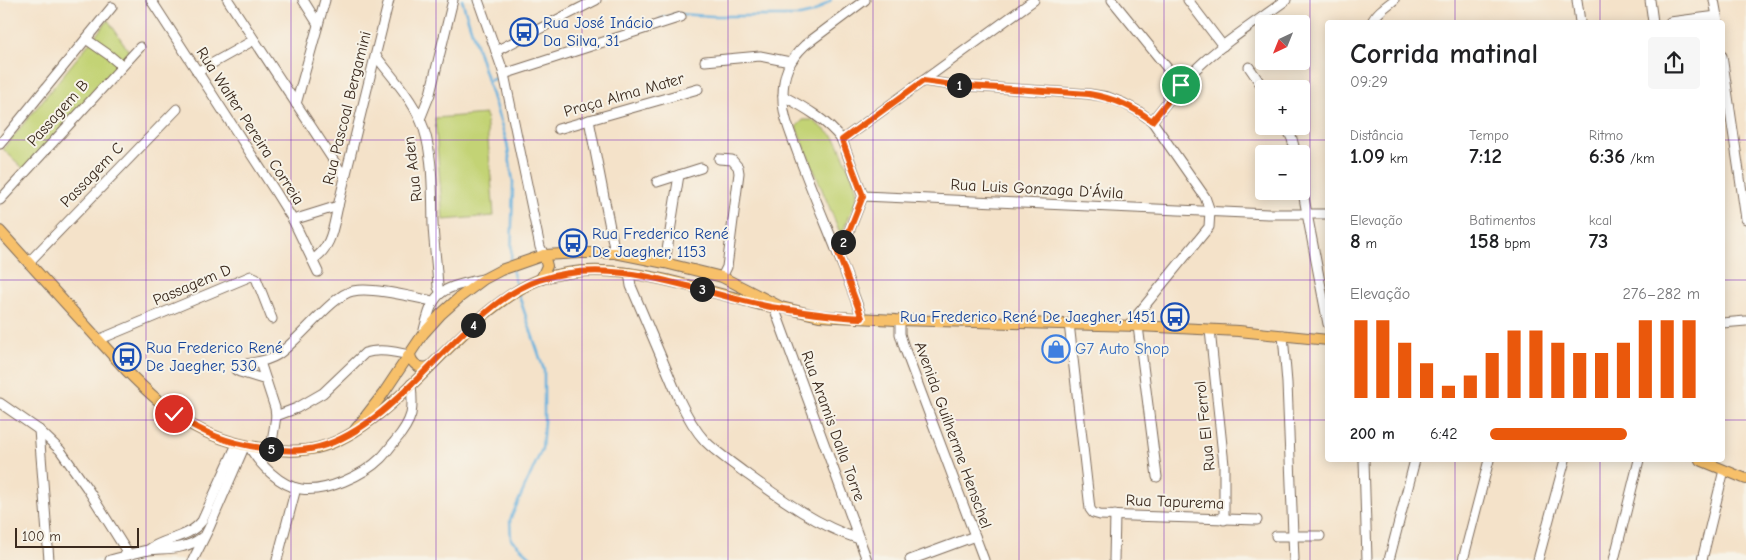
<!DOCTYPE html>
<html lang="pt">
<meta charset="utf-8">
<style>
:root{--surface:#fff;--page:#f6f6f6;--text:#202124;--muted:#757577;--accent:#ea580c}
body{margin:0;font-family:"Comic Neue",sans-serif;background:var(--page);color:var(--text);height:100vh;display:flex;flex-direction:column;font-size:19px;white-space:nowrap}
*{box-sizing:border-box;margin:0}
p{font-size:16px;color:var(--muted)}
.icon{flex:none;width:28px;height:28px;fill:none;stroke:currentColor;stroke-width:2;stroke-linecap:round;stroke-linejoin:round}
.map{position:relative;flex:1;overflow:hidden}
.details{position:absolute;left:1325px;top:20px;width:400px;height:442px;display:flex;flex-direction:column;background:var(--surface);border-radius:5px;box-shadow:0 2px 12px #0003}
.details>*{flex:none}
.needle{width:32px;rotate:223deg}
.controls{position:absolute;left:1255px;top:15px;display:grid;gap:10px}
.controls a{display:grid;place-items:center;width:55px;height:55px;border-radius:5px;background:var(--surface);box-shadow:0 2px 12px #0003;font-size:25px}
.scale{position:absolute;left:15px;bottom:12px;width:124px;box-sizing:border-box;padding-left:5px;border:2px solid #3b2a1e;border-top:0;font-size:14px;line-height:18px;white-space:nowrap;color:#3b2a1e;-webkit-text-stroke:4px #f7f3e8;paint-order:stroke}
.pin{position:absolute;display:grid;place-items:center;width:42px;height:42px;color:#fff;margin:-21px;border:2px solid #fff;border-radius:50%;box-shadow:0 1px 5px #0007}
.km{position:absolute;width:25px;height:25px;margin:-12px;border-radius:50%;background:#222;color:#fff;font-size:14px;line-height:25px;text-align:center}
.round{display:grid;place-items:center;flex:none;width:52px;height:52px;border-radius:5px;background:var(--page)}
.head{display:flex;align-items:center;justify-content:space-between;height:85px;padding:0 25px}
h1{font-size:28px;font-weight:700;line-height:38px}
.metrics{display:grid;grid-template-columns:repeat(3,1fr);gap:8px;height:85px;padding:5px 25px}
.metrics div{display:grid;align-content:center}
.metrics b{font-size:21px;font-weight:700}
.metrics small{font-size:14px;font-weight:400}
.metrics p{font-size:14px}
.chart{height:140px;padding:10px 25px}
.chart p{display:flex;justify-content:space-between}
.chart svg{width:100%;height:90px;margin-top:5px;stroke:var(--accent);stroke-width:6}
ul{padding:0 25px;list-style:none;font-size:16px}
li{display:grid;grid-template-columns:80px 60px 1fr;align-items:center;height:38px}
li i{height:12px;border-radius:6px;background:var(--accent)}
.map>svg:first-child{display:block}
.green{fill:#c3d375;stroke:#7f7e4a}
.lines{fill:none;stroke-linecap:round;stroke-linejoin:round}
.stream{stroke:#65b1de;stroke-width:2.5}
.minor-casing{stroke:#7c6a5a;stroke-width:11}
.major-casing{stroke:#7c6a5a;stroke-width:12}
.minor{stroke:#fff;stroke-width:9}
.major{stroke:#f7c06b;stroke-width:10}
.route-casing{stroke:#fff;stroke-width:10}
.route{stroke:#ea580c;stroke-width:6}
.grid{fill:none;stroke:#7b2cbf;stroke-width:1;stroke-opacity:0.55}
.labels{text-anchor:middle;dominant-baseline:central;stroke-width:4;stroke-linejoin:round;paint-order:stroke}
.transit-label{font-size:16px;fill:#164399;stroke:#f7f3e8;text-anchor:start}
.street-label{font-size:16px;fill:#3b2a1e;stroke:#f7f3e8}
.shop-label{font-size:16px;fill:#366cbe;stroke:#f7f3e8;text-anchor:start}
</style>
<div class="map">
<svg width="1746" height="560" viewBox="0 0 1746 560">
<rect width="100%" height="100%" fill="#f7f3e8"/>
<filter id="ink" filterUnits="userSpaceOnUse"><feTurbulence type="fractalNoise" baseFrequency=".02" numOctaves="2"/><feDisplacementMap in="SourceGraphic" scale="10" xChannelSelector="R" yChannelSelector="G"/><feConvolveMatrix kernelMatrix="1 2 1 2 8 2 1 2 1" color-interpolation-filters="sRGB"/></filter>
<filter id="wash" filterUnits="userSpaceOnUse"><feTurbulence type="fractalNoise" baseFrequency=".0096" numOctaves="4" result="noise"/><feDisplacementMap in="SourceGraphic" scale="20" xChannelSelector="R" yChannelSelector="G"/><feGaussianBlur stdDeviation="1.12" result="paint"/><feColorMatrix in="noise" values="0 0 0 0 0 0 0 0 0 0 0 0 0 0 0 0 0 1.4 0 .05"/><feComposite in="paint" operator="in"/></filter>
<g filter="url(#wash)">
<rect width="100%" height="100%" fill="#f4e2c9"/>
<g class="green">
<polygon points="108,20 130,53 25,170 3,149"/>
<polygon points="486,114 494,216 443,220 435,118"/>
<polygon points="803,120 812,120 833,136 838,143 855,184 857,193 856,201 841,235 796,127"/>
</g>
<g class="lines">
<g class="stream">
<polyline points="462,0 507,143 513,182 511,264"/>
<polyline points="660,19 676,14 712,16 800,16 813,13 831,0"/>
<polyline points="488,81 502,76"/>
<polyline points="512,269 517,288"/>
<polyline points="518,293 544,370 544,421 542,449 510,520 511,539 534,560"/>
</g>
</g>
</g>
<g filter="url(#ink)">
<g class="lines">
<g class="minor-casing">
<g id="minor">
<polyline points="151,0 275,191 293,220 318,272"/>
<polyline points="228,0 345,178"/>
<polyline points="303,0 318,24"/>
<polyline points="478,0 504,74 540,247 544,255"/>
<polyline points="1112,0 1181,85"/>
<polyline points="1188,0 1223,46"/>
<polyline points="1577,0 1580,22"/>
<polyline points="1650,0 1653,22"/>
<polyline points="1714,0 1718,22"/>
<path d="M1372 22C1376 13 1386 6 1394 0"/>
<polyline points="1670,22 1717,16"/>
<polyline points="86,39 109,55 122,66"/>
<polyline points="496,51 596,0"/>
<path d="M376 56C391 76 410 96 420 119 434 149 432 193 433 225 434 246 437 266 438 287L441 293"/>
<polyline points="1722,56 1746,219"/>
<polyline points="705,61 760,56 790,62"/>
<polyline points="1249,67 1264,89"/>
<polyline points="197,72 254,40"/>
<polyline points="504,74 681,17"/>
<polyline points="923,81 953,85 1089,94 1108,97 1123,103 1138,111 1152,121 1205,197 1210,211 1209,227 1138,314 1137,318 1157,477"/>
<path d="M783 96C804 107 827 120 842 140L863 196 846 239 837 250"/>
<polyline points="296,104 325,0"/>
<polyline points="420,119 430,94 453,0"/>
<polyline points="589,120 615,253"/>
<path d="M1152 121C1167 103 1180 84 1197 68 1224 42 1256 22 1286 0"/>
<polyline points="1286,126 1292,139 1296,154"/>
<polyline points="558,129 698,89"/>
<polyline points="842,140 1034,0"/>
<polyline points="0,144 112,7"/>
<polyline points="719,159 732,160 738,167 739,173 727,267 722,277"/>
<polyline points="657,182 701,168"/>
<polyline points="1301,182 1328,324"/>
<polyline points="863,196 1268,214 1328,214"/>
<polyline points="0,200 140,47"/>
<polyline points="293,220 338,206 389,0"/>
<path d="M312 260C332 248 333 227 338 206"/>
<polyline points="28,263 177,109"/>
<polyline points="665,263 679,175"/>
<path d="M629 273 631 286 679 399C686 414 694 429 705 441 717 453 731 462 744 472 780 498 816 525 859 539"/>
<polyline points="772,302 867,560"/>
<path d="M862 318C843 261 817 207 797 151 791 134 782 115 783 96 783 74 789 60 805 45L865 0"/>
<polyline points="900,320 900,334 904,347 984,560"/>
<polyline points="1069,323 1090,509 1093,513 1100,515 1257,520"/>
<polyline points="1722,323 1746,321"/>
<polyline points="1210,330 1224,465 1224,520"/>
<path d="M423 334C434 289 438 290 482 279"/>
<polyline points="1283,335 1287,383 1294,560"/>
<polyline points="98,340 251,276 256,278 272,319"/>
<polyline points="260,362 275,408 276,416 271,449"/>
<path d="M266 380 240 372 236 370V367C249 361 263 364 277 355 298 342 333 294 353 291 373 287 412 297 433 301"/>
<polyline points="0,403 39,430 60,450 87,488 129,555"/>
<path d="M276 416 297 408 323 393 365 353C379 348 396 352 410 355"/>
<polyline points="39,430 49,560"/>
<path d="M249 446C259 464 280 486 301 489 325 493 364 475 381 458 386 453 391 446 395 441 402 433 408 425 411 414 413 405 412 394 411 384"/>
<polyline points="1364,460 1367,560"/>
<polyline points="1276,536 1320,536"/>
<path d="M148 550C165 537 188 539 202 521L237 444"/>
<path d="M110 560C123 557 136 552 149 550 168 548 185 550 201 538"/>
<polyline points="193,560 209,528 245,445"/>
<polyline points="277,560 296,488"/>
<polyline points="910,560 975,536"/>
<polyline points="1114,560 1115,515"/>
<polyline points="1389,560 1415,460"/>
<polyline points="1463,560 1489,460"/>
<polyline points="1538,560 1565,460"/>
<polyline points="1614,560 1639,460"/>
<polyline points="1702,560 1724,470"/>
</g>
</g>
<g class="major-casing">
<g id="major">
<path d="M0 231 126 370C168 413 200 439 261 448 279 451 299 452 317 448 377 434 437 354 484 315 501 301 518 288 538 280 600 258 667 280 728 296 743 299 759 306 775 307"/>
<polyline points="541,279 547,266 544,255"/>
<path d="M410 355C412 364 419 369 429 367"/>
<polyline points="355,430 383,394 423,334 441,314 460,297 484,279 501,270 544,255 581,253 615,253 665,263 722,277 781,307 819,316 896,320 1138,326 1239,331 1328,340"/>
<polyline points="1700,460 1746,479"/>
</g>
</g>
<use href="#minor" class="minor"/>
<use href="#major" class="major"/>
</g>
</g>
<g class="lines" filter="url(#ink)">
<g class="route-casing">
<path id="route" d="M174 414C203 433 227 443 262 448 280 451 301 452 319 447 375 432 423 371 464 332 486 312 510 290 539 280 618 254 695 293 771 307 802 312 831 317 862 318L837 250 846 239 863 196 842 140 923 81 953 85 1089 94C1113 98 1133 106 1152 121L1181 85"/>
</g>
<use href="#route" class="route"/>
</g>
<path class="grid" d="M146 0V560M291 0V560M436 0V560M582 0V560M728 0V560M873 0V560M1019 0V560M1164 0V560M1310 0V560M1455 0V22M1600 0V22M0 140H1328M1722 140H1746M0 280H1328M1722 280H1746M0 420H1328M1722 420H1746M1455 460V560M1600 460V560"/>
<defs>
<g id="bus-ring" transform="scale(1.4375)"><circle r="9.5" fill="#f7f3e8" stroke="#1a4fb4" stroke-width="1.5"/><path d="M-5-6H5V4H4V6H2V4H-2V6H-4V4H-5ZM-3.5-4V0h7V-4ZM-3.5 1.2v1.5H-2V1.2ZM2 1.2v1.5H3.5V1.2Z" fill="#1a4fb4"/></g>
<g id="shop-ring" transform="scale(1.4375)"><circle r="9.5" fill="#f7f3e8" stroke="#3f7fe0" stroke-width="1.5"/><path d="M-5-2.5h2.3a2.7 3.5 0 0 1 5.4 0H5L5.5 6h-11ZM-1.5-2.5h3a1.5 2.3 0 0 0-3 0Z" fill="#3f7fe0"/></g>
</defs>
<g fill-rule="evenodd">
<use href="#bus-ring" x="524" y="32"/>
<use href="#bus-ring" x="573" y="243"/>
<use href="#bus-ring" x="1175" y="317"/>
<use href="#shop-ring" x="1056" y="349"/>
<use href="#bus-ring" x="127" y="357"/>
</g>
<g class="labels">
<g class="transit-label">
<text x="543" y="23">Rua José Inácio<tspan x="543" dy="18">Da Silva, 31</tspan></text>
<text x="592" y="234">Rua Frederico René<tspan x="592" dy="18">De Jaegher, 1153</tspan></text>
<text x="1156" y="317" text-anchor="end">Rua Frederico René De Jaegher, 1451</text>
<text x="146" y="348">Rua Frederico René<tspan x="146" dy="18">De Jaegher, 530</tspan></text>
</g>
<g class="street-label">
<text transform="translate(624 95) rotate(-16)">Praça Alma Mater</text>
<text transform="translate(347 108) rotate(-76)">Rua Pascoal Bergamini</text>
<text transform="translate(58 113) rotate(-48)">Passagem B</text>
<text transform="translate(250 126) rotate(57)">Rua Walter Pereira Correia</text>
<text transform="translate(413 169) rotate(-97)">Rua Aden</text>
<text transform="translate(92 175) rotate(-46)">Passagem C</text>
<text transform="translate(1037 189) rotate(3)">Rua Luis Gonzaga D'Ávila</text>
<text transform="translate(192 285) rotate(-23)">Passagem D</text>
<text transform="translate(833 426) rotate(70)">Rua Aramis Dalla Torre</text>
<text transform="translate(1205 426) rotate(-96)">Rua El Ferrol</text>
<text transform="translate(953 435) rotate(70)">Avenida Guilherme Henschel</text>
<text transform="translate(1175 502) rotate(2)">Rua Tapurema</text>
</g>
<g class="shop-label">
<text x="1075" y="349">G7 Auto Shop</text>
</g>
</g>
</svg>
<div class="controls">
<a><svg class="needle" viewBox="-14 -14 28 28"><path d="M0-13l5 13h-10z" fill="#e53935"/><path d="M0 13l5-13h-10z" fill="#757577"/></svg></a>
<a>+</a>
<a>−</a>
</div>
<div class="scale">100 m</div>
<div class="pin" style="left:1181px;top:85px;background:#1e9e55"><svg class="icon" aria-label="arrive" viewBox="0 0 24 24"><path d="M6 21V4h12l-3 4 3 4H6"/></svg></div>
<div class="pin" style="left:174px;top:414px;background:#d93025"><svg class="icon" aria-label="check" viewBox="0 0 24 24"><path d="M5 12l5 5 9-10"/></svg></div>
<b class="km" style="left:959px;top:85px">1</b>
<b class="km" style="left:843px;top:242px">2</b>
<b class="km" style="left:702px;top:289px">3</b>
<b class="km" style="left:473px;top:325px">4</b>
<b class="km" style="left:271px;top:449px">5</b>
<section class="details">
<div class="head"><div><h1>Corrida matinal</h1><p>09:29</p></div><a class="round"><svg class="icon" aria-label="share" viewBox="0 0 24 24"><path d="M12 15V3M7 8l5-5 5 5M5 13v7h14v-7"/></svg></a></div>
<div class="metrics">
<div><p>Distância</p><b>1.09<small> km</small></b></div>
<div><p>Tempo</p><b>7:12</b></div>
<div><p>Ritmo</p><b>6:36<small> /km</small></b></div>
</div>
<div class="metrics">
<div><p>Elevação</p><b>8<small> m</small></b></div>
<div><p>Batimentos</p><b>158<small> bpm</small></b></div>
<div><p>kcal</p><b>73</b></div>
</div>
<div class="chart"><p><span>Elevação</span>276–282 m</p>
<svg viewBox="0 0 160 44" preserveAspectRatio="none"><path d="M5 44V6M15 44V6M25 44V17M35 44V27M45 44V38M55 44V33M65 44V22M75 44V11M85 44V11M95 44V17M105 44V22M115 44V22M125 44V17M135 44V6M145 44V6M155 44V6"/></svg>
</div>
<ul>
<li><b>200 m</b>6:42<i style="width:65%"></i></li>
</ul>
</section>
</div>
